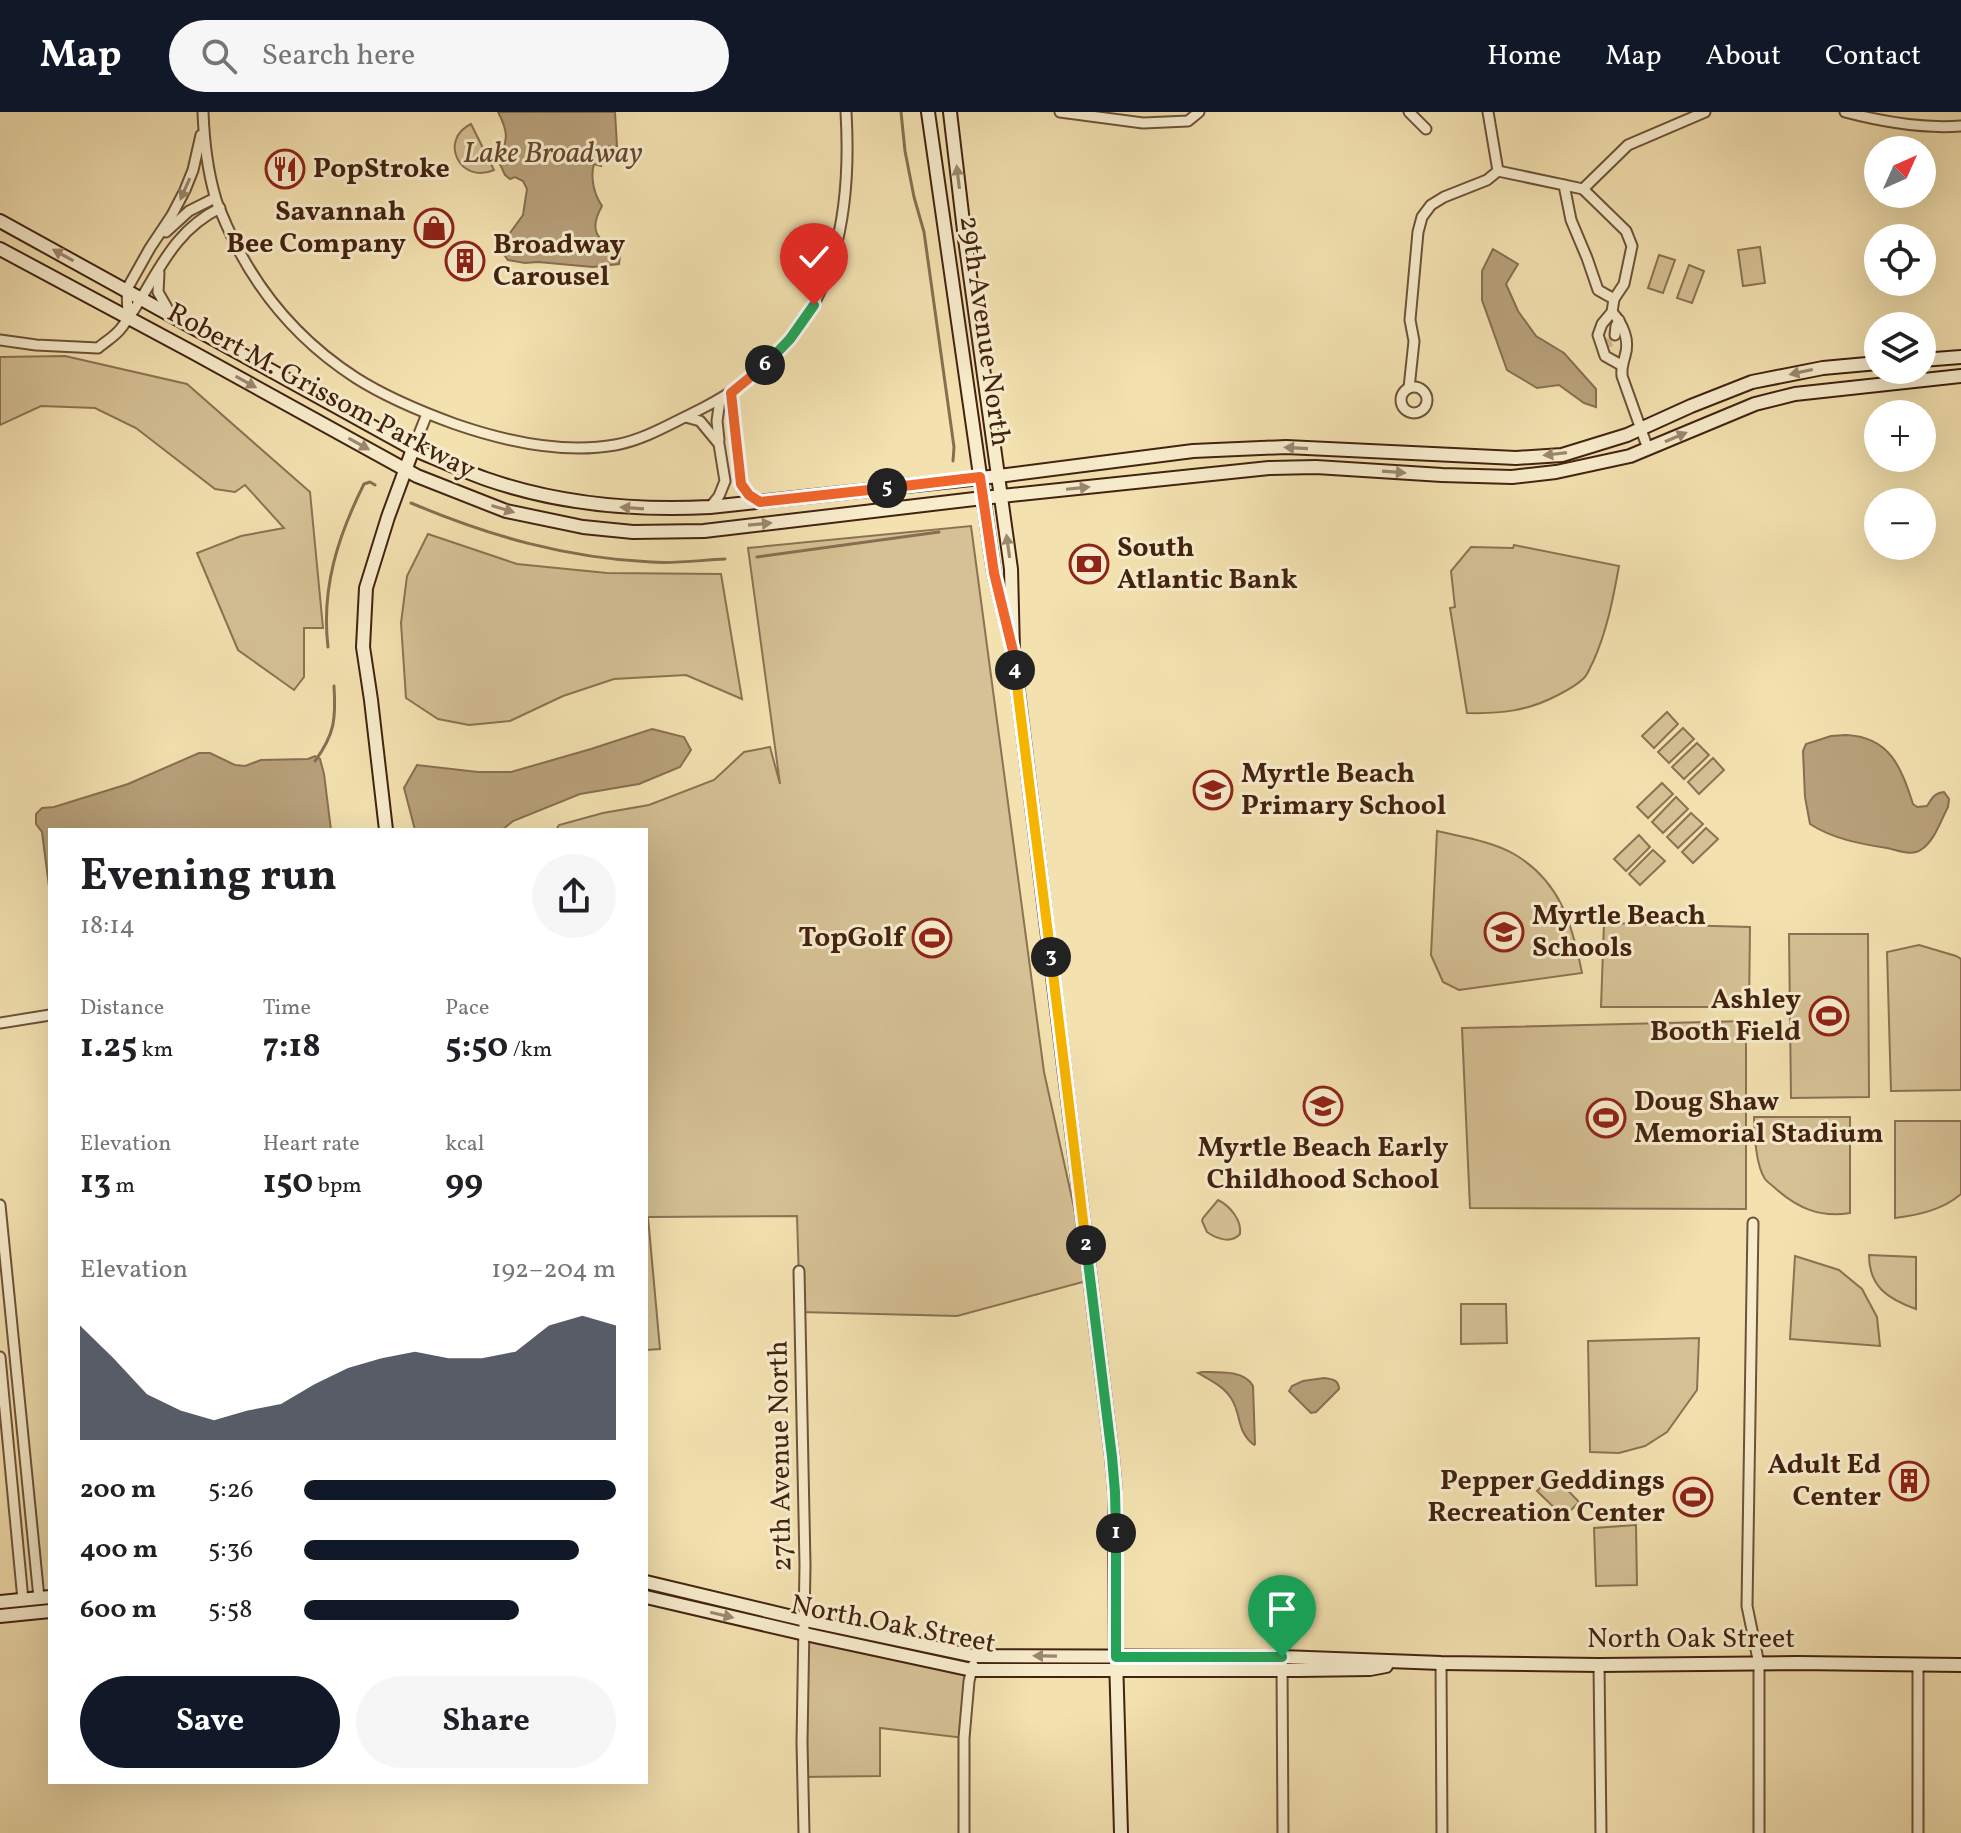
<!DOCTYPE html>
<meta charset="utf-8">
<style>
:root{--surface:#fff;--page:#f6f6f6;--text:#202124;--muted:#757577;--accent:#111827}
body{margin:0;font-family:Vollkorn,serif;background:var(--page);color:var(--text);height:100vh;display:flex;flex-direction:column;font-size:30px;white-space:nowrap}
*{box-sizing:border-box;margin:0}
p{font-size:26px;color:var(--muted)}
.icon{flex:none;width:44px;height:44px;fill:none;stroke:currentColor;stroke-width:2;stroke-linecap:round;stroke-linejoin:round}
.map{position:relative;flex:1;overflow:hidden}
.drawer{position:absolute;left:48px;top:716px;width:600px;height:956px;display:flex;flex-direction:column;background:var(--surface);border-radius:0px;box-shadow:0 8px 32px #0002}
.drawer>*{flex:none}
.needle{width:52px;rotate:45deg}
.buttons{position:absolute;left:1864px;top:24px;display:grid;gap:16px}
.buttons a{display:grid;place-items:center;width:72px;height:72px;border-radius:50%;background:var(--surface);box-shadow:0 8px 32px #0002;font-size:40px}
.pin{position:absolute;display:grid;place-items:center;width:68px;height:68px;color:#fff;margin:-82px -34px;border-radius:50% 50% 50% 0;rotate:-45deg;box-shadow:0 0 8px #0007}
.pin .icon{rotate:45deg}
.km{position:absolute;width:40px;height:40px;margin:-20px;border-radius:50%;background:#222;color:#fff;font-size:22px;line-height:40px;text-align:center}
.round{display:grid;place-items:center;flex:none;width:84px;height:84px;border-radius:42px;background:var(--page)}
.head{display:flex;align-items:center;justify-content:space-between;height:136px;padding:0 32px}
h1{font-size:44px;font-weight:700;line-height:60px}
.metrics{display:grid;grid-template-columns:repeat(3,1fr);gap:12px;height:136px;padding:8px 32px}
.metrics div{display:grid;align-content:center}
.metrics b{font-size:34px;font-weight:700}
.metrics small{font-size:22px;font-weight:400}
.metrics p{font-size:22px}
.chart{height:224px;padding:16px 32px}
.chart p{display:flex;justify-content:space-between}
.chart svg{width:100%;height:144px;margin-top:8px;fill:var(--accent);opacity:.7}
.action{display:flex;gap:16px;margin-top:auto;padding:16px 32px}
.action a{flex:1;height:92px;border-radius:48px;background:var(--accent);color:#fff;font-size:32px;font-weight:700;line-height:92px;text-align:center}
.action a+a{background:var(--page);color:var(--text)}
ul{padding:0 32px;list-style:none;font-size:26px}
li{display:grid;grid-template-columns:128px 96px 1fr;align-items:center;height:60px}
li i{height:20px;border-radius:10px;background:var(--accent)}
header{display:flex;align-items:center;gap:48px;box-sizing:border-box;height:112px;padding:0 40px;background:var(--accent);color:#fff}
header strong{font-size:38px}
nav{display:flex;gap:44px;margin-inline-start:auto;font-size:28px}
.search{width:560px;height:72px;background:var(--page);display:flex;align-items:center;gap:20px;box-sizing:border-box;padding:0 28px;border-radius:44px;color:var(--muted);font-size:30px}
.map>svg:first-child{display:block}
.green{fill:#d5c195;stroke:#8c7253;stroke-width:2}
.water{fill:#b7a07a;stroke:#886e50;stroke-width:2}
.lines{fill:none;stroke-linecap:round;stroke-linejoin:round}
.stream{stroke:#886e50;stroke-width:3}
.street-tunnel{stroke:#d0bb90;stroke-width:9;stroke-dasharray:9 4.5;stroke-linecap:butt}
.street-casing{stroke:#6e5239;stroke-width:13}
.secondary-casing{stroke:#422211;stroke-width:16}
.street{stroke:#f7eccc;stroke-width:9}
.secondary{stroke:#f7eccc;stroke-width:12}
.oneway{fill:#9c876e}
.split-1-casing{stroke:#fff;stroke-width:16}
.split-2-casing{stroke:#fff;stroke-width:16}
.split-3-casing{stroke:#fff;stroke-width:16}
.split-4-casing{stroke:#fff;stroke-width:16}
.split-5-casing{stroke:#fff;stroke-width:16}
.split-6-casing{stroke:#fff;stroke-width:16}
.split-7-casing{stroke:#fff;stroke-width:16}
.split-1{stroke:#22a559;stroke-width:10}
.split-2{stroke:#22a559;stroke-width:10}
.split-3{stroke:#f5b400;stroke-width:10}
.split-4{stroke:#f5b400;stroke-width:10}
.split-5{stroke:#f0652b;stroke-width:10}
.split-6{stroke:#f0652b;stroke-width:10}
.split-7{stroke:#22a559;stroke-width:10}
.labels{text-anchor:middle;dominant-baseline:central;stroke-width:6;stroke-linejoin:round;paint-order:stroke}
.poi-label{font-size:28px;font-weight:bold;fill:#422211;stroke:#f7eccc;text-anchor:start}
.street-label{font-size:28px;fill:#422211;stroke:#f7eccc}
.water-label{font-size:30px;font-style:italic;fill:#654830;stroke:#f7eccc}
</style>
<header>
<strong>Map</strong>
<div class="search"><svg class="icon" aria-label="search" viewBox="0 0 24 24"><circle cx="10" cy="10" r="6"/><path d="M15 15l6 6"/></svg>Search here</div>
<nav><a>Home</a><a>Map</a><a>About</a><a>Contact</a></nav>
</header>
<div class="map">
<svg width="1961" height="1721" viewBox="0 0 1961 1721">
<rect width="100%" height="100%" fill="#f3e1b0"/>
<filter id="stains"><feTurbulence type="fractalNoise" baseFrequency=".0025" numOctaves="4"/><feColorMatrix values="0 0 0 0 .2 0 0 0 0 .09 0 0 0 0 .02 0 0 0 .5 -.17"/></filter>
<radialGradient id="worn" r=".72"><stop offset=".6" stop-color="#630" stop-opacity="0"/><stop offset="1" stop-color="#630" stop-opacity=".3"/></radialGradient>
<g class="green">
<path d="M471 12 494 58C460 73 438 28 471 12Z"/>
<polygon points="1760,135 1765,171 1743,174 1738,138"/>
<polygon points="1659,143 1675,148 1663,181 1648,176"/>
<polygon points="1689,153 1704,159 1692,191 1677,186"/>
<polygon points="65,244 187,272 310,380 323,516 304,516 304,565 294,578 238,538 197,441 241,424 284,416 245,373 235,380 215,377 136,316 95,296 41,294 0,313 0,245"/>
<polygon points="971,414 1044,960 1090,1168 957,1204 800,1200 797,1104 648,1105 660,1237 646,1238 646,718 556,718 559,713 603,701 649,693 714,668 744,640 770,635 780,672 748,436"/>
<polygon points="428,422 517,452 607,461 721,462 742,587 686,563 614,567 563,584 510,609 469,613 438,607 406,586 401,511 407,464"/>
<path d="M1514 433 1619 454C1613 487 1607 519 1593 550 1590 555 1588 562 1584 566 1577 573 1566 579 1558 583 1528 599 1500 602 1467 601L1450 496 1455 495 1451 459 1471 435 1513 436Z"/>
<polygon points="1667,600 1678,612 1654,636 1642,624"/>
<polygon points="1683,616 1694,627 1669,651 1658,640"/>
<polygon points="1697,631 1709,643 1684,667 1672,655"/>
<polygon points="1713,646 1724,658 1699,682 1688,670"/>
<polygon points="1662,671 1673,682 1648,706 1637,695"/>
<polygon points="1676,685 1688,697 1663,721 1652,710"/>
<polygon points="1691,701 1703,712 1678,736 1667,725"/>
<polygon points="1706,716 1718,727 1693,751 1682,740"/>
<path d="M1437 719C1462 725 1491 729 1514 742 1560 769 1572 811 1582 861L1459 878 1443 870 1431 843Z"/>
<polygon points="1639,723 1650,735 1626,759 1614,747"/>
<polygon points="1653,738 1665,749 1640,773 1629,762"/>
<polygon points="1604,811 1750,815 1749,895 1601,895"/>
<polygon points="1789,822 1868,822 1869,985 1791,986"/>
<polygon points="1919,833 1956,844 1961,847 1961,978 1891,979 1887,840"/>
<polygon points="1746,909 1746,1097 1470,1096 1462,916"/>
<path d="M1754 1005H1850V1101C1820 1106 1797 1096 1775 1076 1772 1073 1768 1071 1765 1067 1756 1054 1754 1021 1754 1005Z"/>
<path d="M1895 1009H1961V1082C1943 1098 1918 1103 1895 1106Z"/>
<path d="M1218 1088C1230 1094 1242 1108 1240 1122 1231 1132 1217 1127 1207 1120L1202 1109 1203 1106Z"/>
<path d="M1869 1143 1916 1145V1197C1888 1187 1869 1175 1869 1143Z"/>
<polygon points="1795,1144 1839,1158 1862,1177 1877,1205 1880,1234 1790,1227"/>
<polygon points="1461,1192 1506,1192 1507,1231 1461,1232"/>
<polygon points="1699,1226 1697,1278 1667,1320 1645,1334 1619,1341 1590,1340 1588,1229"/>
<polygon points="1553,1363 1579,1390 1564,1405 1537,1379"/>
<polygon points="1636,1413 1637,1473 1596,1474 1594,1416"/>
<polygon points="805,1522 972,1558 964,1626 880,1616 880,1664 804,1665"/>
</g>
<g class="water">
<path d="M498 0H615L617 34 602 35 601 54 594 52C590 66 594 82 602 94 589 117 595 130 621 136L619 152 593 155 538 150 525 151 508 148 499 136 523 103 527 77 523 69 515 65 510 67 505 63 498 48C509 28 508 19 498 0Z"/>
<polygon points="1493,137 1518,152 1506,172 1518,199 1536,224 1564,241 1596,277 1596,295 1584,291 1559,273 1537,276 1507,258 1482,188 1482,159"/>
<polygon points="652,617 684,625 691,638 680,655 639,672 580,682 513,709 502,718 415,718 404,676 417,653 478,660 511,660 591,637"/>
<path d="M1846 623C1890 625 1901 655 1913 692L1917 695 1927 694C1932 686 1934 681 1944 680L1949 687 1948 695C1941 708 1935 728 1922 737 1912 745 1898 738 1887 736 1861 732 1833 727 1810 712L1805 685 1803 639 1806 632 1831 624Z"/>
<polygon points="199,641 210,641 235,653 245,654 261,648 308,647 315,644 320,647 324,662 331,718 50,718 50,782 42,720 36,712 36,702 42,696 54,695 128,672"/>
<path d="M1202 1260C1218 1260 1245 1258 1253 1274L1255 1332 1254 1333C1236 1319 1242 1303 1231 1286 1223 1274 1210 1268 1198 1261Z"/>
<path d="M1324 1266C1332 1267 1339 1268 1339 1277L1316 1300 1311 1301 1289 1279 1292 1274 1303 1269Z"/>
</g>
<g class="lines">
<g class="stream">
<polyline points="901,0 905,39 914,85 924,120 954,335 953,349"/>
<path d="M411 391C489 424 566 446 651 450 675 452 701 448 725 447"/>
<polyline points="757,445 939,420"/>
<path d="M328 535C321 476 338 424 364 372L370 370 375 373"/>
<path d="M315 649C335 622 336 606 334 574"/>
</g>
<polyline class="street-tunnel" points="1606,227 1609,236"/>
<g class="street-casing">
<g id="street">
<path d="M203 0C204 28 207 56 215 84 217 93 222 102 226 112 254 176 297 228 356 266 386 285 422 300 455 312 504 329 563 342 615 333 643 328 668 313 693 301 822 239 854 135 846 0"/>
<polyline points="1060,0 1143,11 1188,9 1199,0"/>
<polyline points="1409,0 1426,17"/>
<polyline points="1488,0 1498,59 1583,77 1628,33 1705,0"/>
<path d="M1845 0C1883 10 1921 17 1961 14"/>
<polyline points="1564,73 1571,108 1587,146 1598,178 1614,187"/>
<polyline points="1583,77 1626,119 1632,134 1624,172 1614,187 1612,200 1602,212 1598,223 1605,244 1621,253"/>
<polyline points="166,120 189,99 215,86"/>
<polyline points="159,161 158,180 170,201"/>
<path d="M1612 200C1623 212 1630 228 1625 244 1623 252 1621 255 1622 264L1648 337"/>
<polyline points="128,205 127,177 150,136 172,103 185,78 193,58 201,23"/>
<polyline points="1615,223 1616,214 1619,208"/>
<path d="M0 228 36 233 98 236C106 229 116 224 122 215 155 172 167 122 220 96"/>
<circle cx="1414" cy="288" r="13"/>
<polyline points="1409,276 1414,229 1410,208 1418,120 1422,105 1431,93 1444,85 1487,68 1498,59"/>
<polyline points="731,281 741,372 749,383 760,390"/>
<polyline points="686,305 700,309 719,332 725,369 719,384 710,395"/>
<polyline points="719,328 717,309 720,288"/>
<polyline points="413,337 427,302"/>
<polyline points="0,911 50,903"/>
<polyline points="0,1093 39,1486"/>
<polyline points="1753,1111 1747,1494 1759,1552 1759,1721"/>
<polyline points="799,1159 805,1453 802,1630 804,1721"/>
<polyline points="0,1245 23,1488"/>
<polyline points="1441,1551 1442,1721"/>
<polyline points="1282,1552 1283,1721"/>
<polyline points="1599,1553 1601,1721"/>
<polyline points="1918,1553 1918,1721"/>
<polyline points="964,1721 964,1626 969,1569 973,1553"/>
</g>
</g>
<g class="secondary-casing">
<g id="secondary">
<polyline points="928,0 994,461 1008,516"/>
<polyline points="950,0 965,127 1011,457 1013,539 1112,1345 1115,1380 1116,1545 1121,1721"/>
<path d="M0 109 413 337C437 347 461 358 486 367 558 392 634 399 710 395L999 364 1193 339 1286 335 1516 346 1562 343 1627 323 1691 294 1752 270 1823 256 1878 251"/>
<polyline points="0,137 194,241 417,364 506,399 583,415 633,420 704,419 983,386 1269,356 1316,355 1442,363 1512,365 1556,360 1630,344 1755,292 1795,282 1961,264"/>
<polyline points="1922,248 1961,245"/>
<polyline points="386,718 371,588 363,535 366,476 388,405 413,337"/>
<polyline points="646,1470 805,1508 974,1544 1282,1545 1441,1551 1599,1553 1798,1551 1961,1553"/>
<polyline points="646,1485 805,1522 972,1558 1299,1558 1370,1557 1386,1554"/>
<polyline points="0,1490 50,1485"/>
<polyline points="0,1504 50,1499"/>
</g>
</g>
<use href="#street" class="street"/>
<use href="#secondary" class="secondary"/>
</g>
<defs><path id="oneway-solid" d="M-6-.8H1V-3.2L6.5 0L1 3.2V.8H-6Z" transform="scale(2)"/></defs>
<g class="oneway">
<use href="#oneway-solid" transform="translate(958 65) rotate(-97)"/>
<use href="#oneway-solid" transform="translate(185 77) rotate(114)"/>
<use href="#oneway-solid" transform="translate(63 143) rotate(-151)"/>
<use href="#oneway-solid" transform="translate(1801 260) rotate(168)"/>
<use href="#oneway-solid" transform="translate(246 270) rotate(29)"/>
<use href="#oneway-solid" transform="translate(1676 325) rotate(-23)"/>
<use href="#oneway-solid" transform="translate(359 332) rotate(29)"/>
<use href="#oneway-solid" transform="translate(1296 336) rotate(-177)"/>
<use href="#oneway-solid" transform="translate(1555 342) rotate(173)"/>
<use href="#oneway-solid" transform="translate(1394 360) rotate(4)"/>
<use href="#oneway-solid" transform="translate(1078 376) rotate(-6)"/>
<use href="#oneway-solid" transform="translate(632 396) rotate(-176)"/>
<use href="#oneway-solid" transform="translate(503 397) rotate(17)"/>
<use href="#oneway-solid" transform="translate(760 412) rotate(-5)"/>
<use href="#oneway-solid" transform="translate(1008 434) rotate(-98)"/>
<use href="#oneway-solid" transform="translate(722 1503) rotate(13)"/>
<use href="#oneway-solid" transform="translate(1045 1544) rotate(-179)"/>
</g>
<g class="lines">
<g class="split-1-casing">
<polyline id="split-1" points="1116,1421 1116,1545 1282,1545"/>
</g>
<g class="split-2-casing">
<polyline id="split-2" points="1086,1133 1112,1345 1115,1380 1116,1421"/>
</g>
<g class="split-3-casing">
<polyline id="split-3" points="1051,845 1086,1133"/>
</g>
<g class="split-4-casing">
<polyline id="split-4" points="1015,558 1051,845"/>
</g>
<g class="split-5-casing">
<polyline id="split-5" points="887,376 980,365 994,461 1013,539 1015,558"/>
</g>
<g class="split-6-casing">
<polyline id="split-6" points="765,253 731,281 741,372 749,383 760,390 887,376"/>
</g>
<g class="split-7-casing">
<polyline id="split-7" points="765,253 790,227 814,193"/>
</g>
<use href="#split-1" class="split-1"/>
<use href="#split-2" class="split-2"/>
<use href="#split-3" class="split-3"/>
<use href="#split-4" class="split-4"/>
<use href="#split-5" class="split-5"/>
<use href="#split-6" class="split-6"/>
<use href="#split-7" class="split-7"/>
</g>
<defs>
<g id="restaurant-ring" transform="scale(2)"><circle r="9.5" fill="#f7eccc" stroke="#8f2418" stroke-width="1.5"/><path d="M-5-6h1v4h1v-4h1v4h1v-4h1v5L-1.5 .5V6h-2V.5L-5-1ZM5-6V6H3V1.5H1.5Q1.5-4 5-6Z" fill="#8f2418"/></g>
<g id="shop-ring" transform="scale(2)"><circle r="9.5" fill="#f7eccc" stroke="#8f2418" stroke-width="1.5"/><path d="M-5-2.5h2.3a2.7 3.5 0 0 1 5.4 0H5L5.5 6h-11ZM-1.5-2.5h3a1.5 2.3 0 0 0-3 0Z" fill="#8f2418"/></g>
<g id="building-ring" transform="scale(2)"><circle r="9.5" fill="#f7eccc" stroke="#8f2418" stroke-width="1.5"/><path d="M-4-6H4V6H1V3H-1V6H-4ZM-2.5-4.3h1.7v1.8h-1.7ZM.8-4.3h1.7v1.8H.8ZM-2.5-1h1.7V.8h-1.7ZM.8-1h1.7V.8H.8Z" fill="#8f2418"/></g>
<g id="bank-ring" transform="scale(2)"><circle r="9.5" fill="#f7eccc" stroke="#8f2418" stroke-width="1.5"/><path d="M-6-4H6V4H-6ZM0-2.3a2.3 2.3 0 1 0 0 4.6a2.3 2.3 0 1 0 0-4.6Z" fill="#8f2418"/></g>
<g id="school-ring" transform="scale(2)"><circle r="9.5" fill="#f7eccc" stroke="#8f2418" stroke-width="1.5"/><path d="M0-5L7-2L0 1L-7-2ZM-4 1L0 2.5L4 1V4Q0 6-4 4Z" fill="#8f2418"/></g>
<g id="stadium-ring" transform="scale(2)"><circle r="9.5" fill="#f7eccc" stroke="#8f2418" stroke-width="1.5"/><path d="M0-5a6.5 5 0 1 0 0 10a6.5 5 0 1 0 0-10ZM-3.5-1.8h7v3.6h-7Z" fill="#8f2418"/></g>
</defs>
<g fill-rule="evenodd">
<use href="#restaurant-ring" x="285" y="57"/>
<use href="#shop-ring" x="434" y="116"/>
<use href="#building-ring" x="465" y="149"/>
<use href="#bank-ring" x="1089" y="452"/>
<use href="#school-ring" x="1213" y="678"/>
<use href="#school-ring" x="1504" y="820"/>
<use href="#stadium-ring" x="932" y="826"/>
<use href="#stadium-ring" x="1829" y="904"/>
<use href="#school-ring" x="1323" y="994"/>
<use href="#stadium-ring" x="1606" y="1006"/>
<use href="#building-ring" x="1909" y="1369"/>
<use href="#stadium-ring" x="1693" y="1385"/>
</g>
<g class="labels">
<g class="poi-label">
<text x="313" y="57">PopStroke</text>
<text x="406" y="100" text-anchor="end">Savannah<tspan x="406" dy="32">Bee Company</tspan></text>
<text x="493" y="133">Broadway<tspan x="493" dy="32">Carousel</tspan></text>
<text x="1117" y="436">South<tspan x="1117" dy="32">Atlantic Bank</tspan></text>
<text x="1241" y="662">Myrtle Beach<tspan x="1241" dy="32">Primary School</tspan></text>
<text x="1532" y="804">Myrtle Beach<tspan x="1532" dy="32">Schools</tspan></text>
<text x="904" y="826" text-anchor="end">TopGolf</text>
<text x="1801" y="888" text-anchor="end">Ashley<tspan x="1801" dy="32">Booth Field</tspan></text>
<text x="1634" y="990">Doug Shaw<tspan x="1634" dy="32">Memorial Stadium</tspan></text>
<text x="1323" y="1036" text-anchor="middle">Myrtle Beach Early<tspan x="1323" dy="32">Childhood School</tspan></text>
<text x="1881" y="1353" text-anchor="end">Adult Ed<tspan x="1881" dy="32">Center</tspan></text>
<text x="1665" y="1369" text-anchor="end">Pepper Geddings<tspan x="1665" dy="32">Recreation Center</tspan></text>
</g>
<g class="street-label">
<text transform="translate(984 219) rotate(82)">29th Avenue North</text>
<text transform="translate(321 280) rotate(28)">Robert M. Grissom Parkway</text>
<text transform="translate(781 1344) rotate(-91)">27th Avenue North</text>
<text transform="translate(893 1513) rotate(11)">North Oak Street</text>
<text x="1691" y="1527">North Oak Street</text>
</g>
<g class="water-label">
<text x="553" y="42">Lake Broadway</text>
</g>
</g>
<rect width="100%" height="100%" filter="url(#stains)"/>
<rect width="100%" height="100%" fill="url(#worn)"/>
</svg>
<div class="buttons">
<a><svg class="needle" viewBox="-14 -14 28 28"><path d="M0-13l5 13h-10z" fill="#e53935"/><path d="M0 13l5-13h-10z" fill="#757577"/></svg></a>
<a><svg class="icon" aria-label="locate" viewBox="0 0 24 24"><circle cx="12" cy="12" r="6"/><path d="M12 2v4M12 18v4M2 12h4M18 12h4"/></svg></a>
<a><svg class="icon" aria-label="layers" viewBox="0 0 24 24"><path d="M12 4l9 5-9 5-9-5zM3 14l9 5 9-5"/></svg></a>
<a>+</a>
<a>−</a>
</div>
<div class="pin" style="left:1282px;top:1545px;background:#1e9e55"><svg class="icon" aria-label="arrive" viewBox="0 0 24 24"><path d="M6 21V4h12l-3 4 3 4H6"/></svg></div>
<div class="pin" style="left:814px;top:193px;background:#d93025"><svg class="icon" aria-label="check" viewBox="0 0 24 24"><path d="M5 12l5 5 9-10"/></svg></div>
<b class="km" style="left:1116px;top:1421px">1</b>
<b class="km" style="left:1086px;top:1133px">2</b>
<b class="km" style="left:1051px;top:845px">3</b>
<b class="km" style="left:1015px;top:558px">4</b>
<b class="km" style="left:887px;top:376px">5</b>
<b class="km" style="left:765px;top:253px">6</b>
<section class="drawer">
<div class="head"><div><h1>Evening run</h1><p>18:14</p></div><a class="round"><svg class="icon" aria-label="share" viewBox="0 0 24 24"><path d="M12 15V3M7 8l5-5 5 5M5 13v7h14v-7"/></svg></a></div>
<div class="metrics">
<div><p>Distance</p><b>1.25<small> km</small></b></div>
<div><p>Time</p><b>7:18</b></div>
<div><p>Pace</p><b>5:50<small> /km</small></b></div>
</div>
<div class="metrics">
<div><p>Elevation</p><b>13<small> m</small></b></div>
<div><p>Heart rate</p><b>150<small> bpm</small></b></div>
<div><p>kcal</p><b>99</b></div>
</div>
<div class="chart"><p><span>Elevation</span>192–204 m</p>
<svg viewBox="0 0 160 44" preserveAspectRatio="none"><path d="M0 44V9L10 19L20 30L30 35L40 38L50 35L60 33L70 27L80 22L90 19L100 17L110 19L120 19L130 17L140 9L150 6L160 9V44z"/></svg>
</div>
<ul>
<li><b>200 m</b>5:26<i style="width:100%"></i></li>
<li><b>400 m</b>5:36<i style="width:88%"></i></li>
<li><b>600 m</b>5:58<i style="width:69%"></i></li>
</ul>
<div class="action"><a>Save</a><a>Share</a></div>
</section>
</div>
